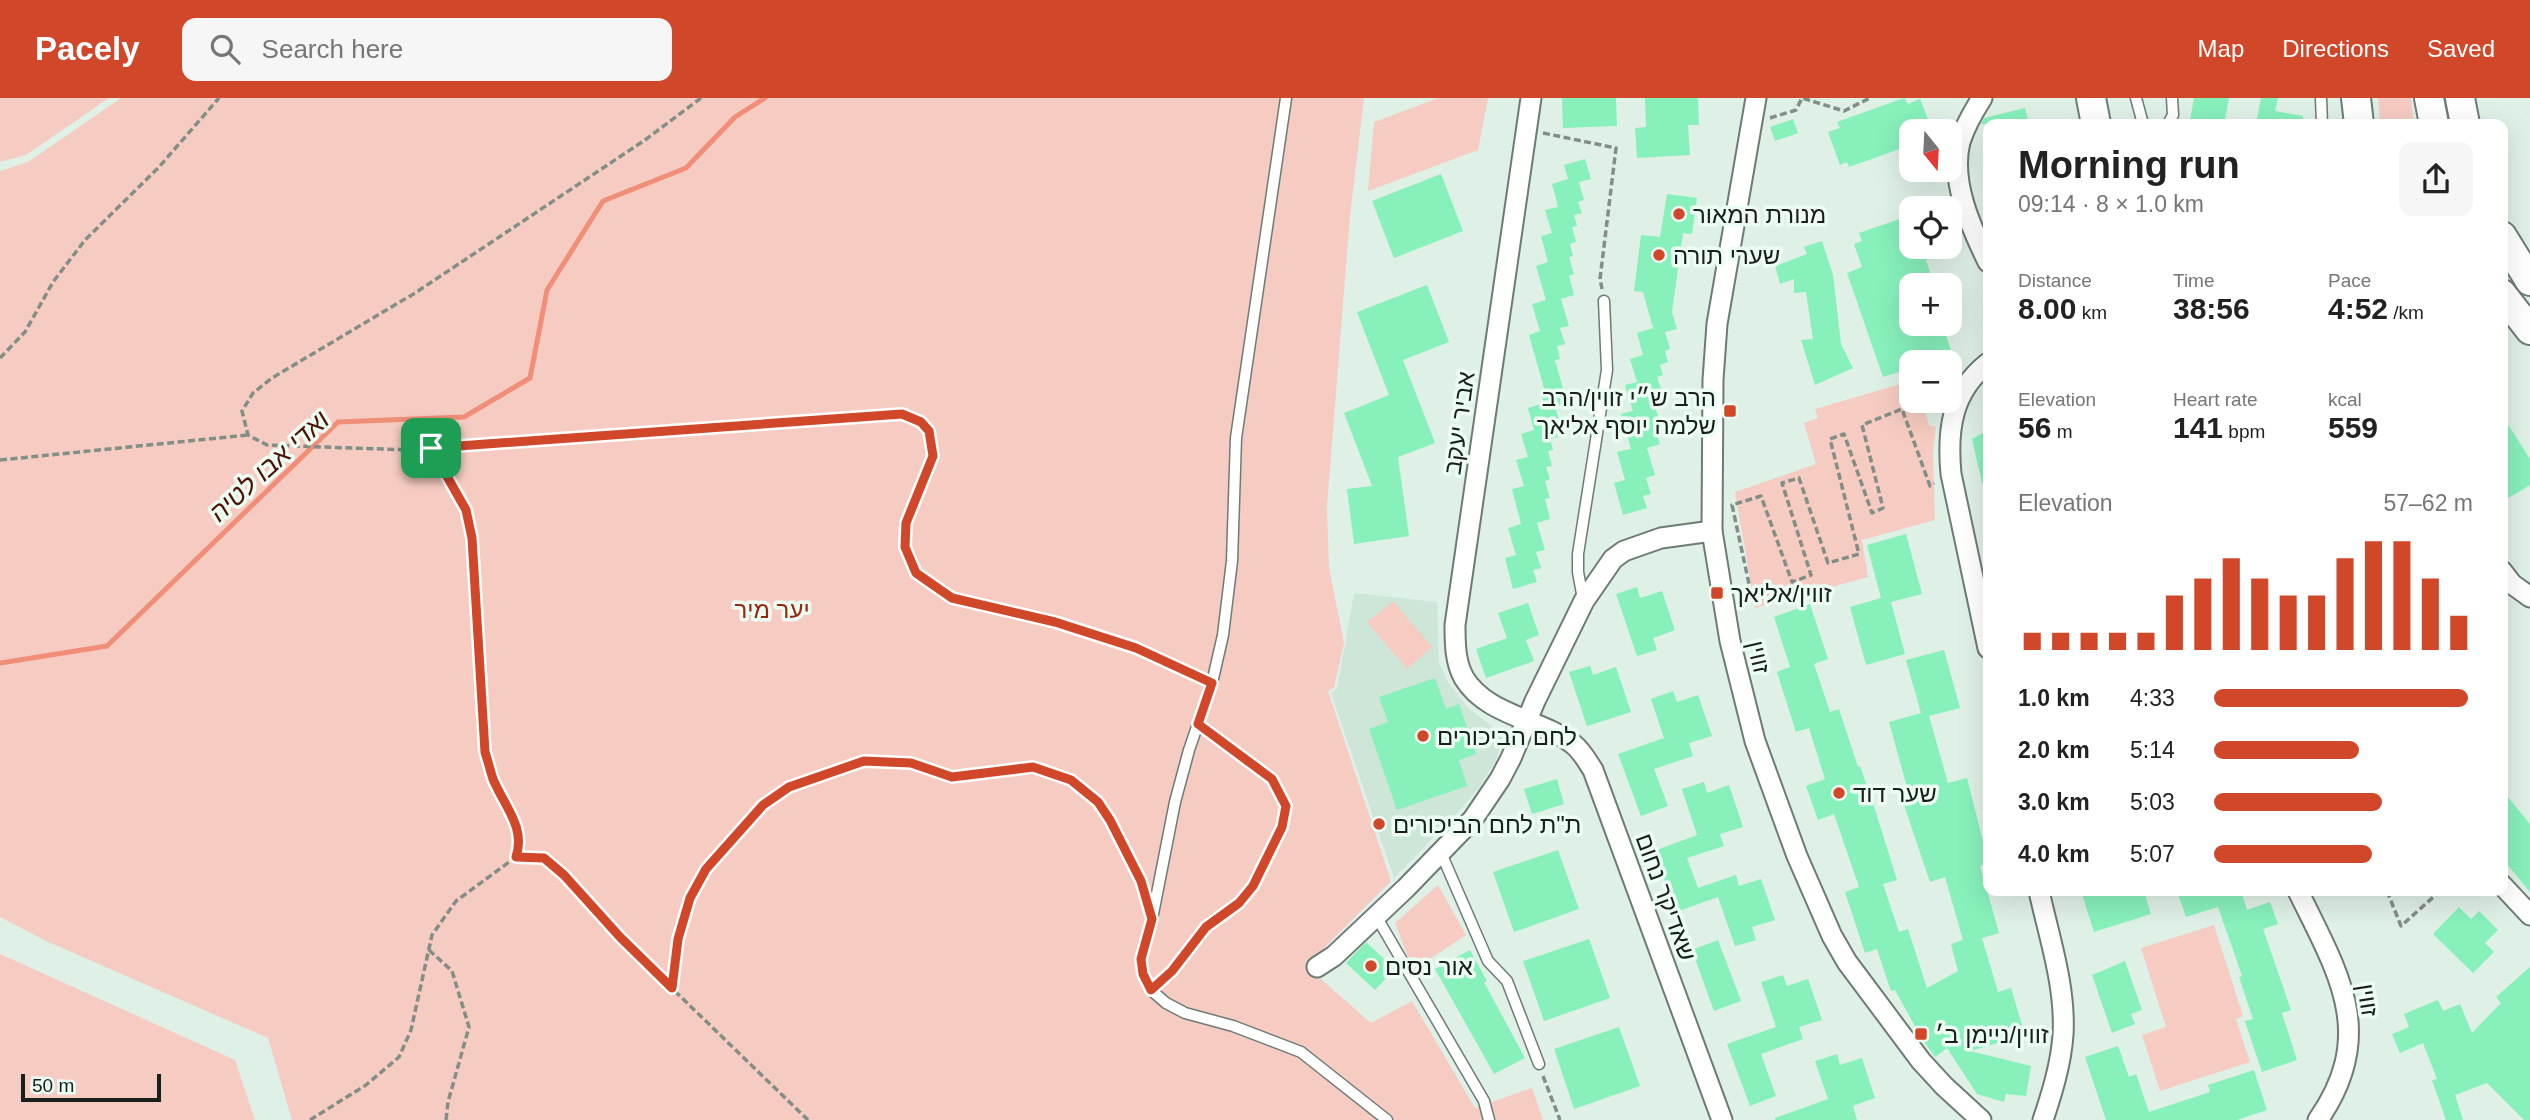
<!DOCTYPE html>
<meta charset="utf-8">
<style>
:root{--surface:#fff;--page:#f6f6f6;--text:#222;--muted:#767676;--accent:#d14729}
body{margin:0;font-family:Arial,"Noto Sans Hebrew",sans-serif;background:var(--page);color:var(--text);height:100vh;display:flex;flex-direction:column;font-size:26px;white-space:nowrap}
*{box-sizing:border-box;margin:0}
p{font-size:23px;color:var(--muted)}
.icon{flex:none;width:38px;height:38px;fill:none;stroke:currentColor;stroke-width:2;stroke-linecap:round;stroke-linejoin:round}
.map{position:relative;flex:1;overflow:hidden}
.details{position:absolute;left:1983px;top:21px;width:525px;height:777px;display:flex;flex-direction:column;background:var(--surface);border-radius:14px;box-shadow:0 7px 28px #0002}
.details>*{flex:none}
.needle{width:46px;rotate:162deg}
.controls{position:absolute;left:1899px;top:21px;display:grid;gap:14px}
.controls a{display:grid;place-items:center;width:63px;height:63px;border-radius:14px;background:var(--surface);box-shadow:0 7px 28px #0002;font-size:35px}
.scale{position:absolute;left:21px;bottom:18px;width:140px;box-sizing:border-box;padding-left:7px;border:4px solid #191f1b;border-top:0;font-size:19px;line-height:24px;white-space:nowrap;color:#191f1b;-webkit-text-stroke:5px #ecfdf3;paint-order:stroke}
.pin{position:absolute;display:grid;place-items:center;width:60px;height:60px;color:#fff;margin:-30px;border-radius:14px;box-shadow:0 4px 10px #0006}
.round{display:grid;place-items:center;flex:none;width:74px;height:74px;border-radius:14px;background:var(--page)}
.headline{display:flex;align-items:center;justify-content:space-between;height:119px;padding:0 35px}
h1{font-size:38px;font-weight:700;line-height:52px}
.metrics{display:grid;grid-template-columns:repeat(3,1fr);gap:10px;height:119px;padding:7px 35px}
.metrics div{display:grid;align-content:center}
.metrics b{font-size:30px;font-weight:700}
.metrics small{font-size:19px;font-weight:400}
.metrics p{font-size:19px}
.chart{height:196px;padding:14px 35px}
.chart p{display:flex;justify-content:space-between}
.chart svg{width:100%;height:126px;margin-top:7px;stroke:var(--accent);stroke-width:6}
ul{padding:0 35px;list-style:none;font-size:23px}
li{display:grid;grid-template-columns:112px 84px 1fr;align-items:center;height:52px}
li i{height:18px;border-radius:9px;background:var(--accent)}
header{display:flex;align-items:center;gap:42px;box-sizing:border-box;height:98px;padding:0 35px;background:var(--accent);color:#fff}
header strong{font-size:33px}
nav{display:flex;gap:38px;margin-inline-start:auto;font-size:24px}
.search{width:490px;height:63px;background:var(--page);display:flex;align-items:center;gap:18px;box-sizing:border-box;padding:0 24px;border-radius:14px;color:var(--muted);font-size:26px}
.map>svg:first-child{display:block}
.built{fill:#cde6d8}
.green{fill:#f6ccc2}
.lines{fill:none;stroke-linecap:round;stroke-linejoin:round}
.stream{stroke:#f08e78;stroke-width:5}
.building{fill:#87f0bb}
.lane-casing{stroke:#6d7c73;stroke-width:13}
.street-casing{stroke:#6d7c73;stroke-width:23}
.secondary-casing{stroke:#6d7c73;stroke-width:32}
.path{stroke:#828e86;stroke-width:3.5;stroke-dasharray:7 3.5;stroke-linecap:butt}
.lane{stroke:#fff;stroke-width:10}
.street{stroke:#fff;stroke-width:19}
.secondary{stroke:#fff;stroke-width:28}
.route-casing{stroke:#fff;stroke-width:14}
.route{stroke:#d14729;stroke-width:9}
.poi-dot{fill:#d14729;stroke:#ecfdf3;stroke-width:2.5}
.labels{text-anchor:middle;dominant-baseline:central;stroke-width:7;stroke-linejoin:round;paint-order:stroke}
.poi-label{font-size:24px;fill:#191f1b;stroke:#ecfdf3;text-anchor:start}
.street-label{font-size:24px;fill:#191f1b;stroke:#ecfdf3}
.park-label{font-size:24px;fill:#99260c;stroke:#ecfdf3}
.water-label{font-size:26px;font-style:italic;fill:#4e1205;stroke:#ecfdf3}
</style>
<header>
<strong>Pacely</strong>
<div class="search"><svg class="icon" aria-label="search" viewBox="0 0 24 24"><circle cx="10" cy="10" r="6"/><path d="M15 15l6 6"/></svg>Search here</div>
<nav><a>Map</a><a>Directions</a><a>Saved</a></nav>
</header>
<div class="map">
<svg width="2530" height="1022" viewBox="0 0 2530 1022">
<rect width="100%" height="100%" fill="#dff0e6"/>
<polygon class="built" points="1354,495 1437,504 1439,565 1448,584 1467,609 1498,633 1503,643 1494,666 1479,689 1459,713 1394,780 1331,595 1337,591"/>
<g class="green">
<polygon points="0,0 109,0 26,57 0,64"/>
<polygon points="121,0 1364,0 1350,118 1327,408 1329,470 1344,545 1334,590 1328,593 1391,783 1306,868 1371,925 1412,903 1475,1010 1532,990 1543,1022 292,1022 268,940 46,843 0,819 0,73 28,64"/>
<polygon points="1438,0 1488,0 1478,52 1368,93 1374,24"/>
<polygon points="2378,0 2411,0 2414,26 2380,26"/>
<polygon points="1911,283 1911,303 1922,303 1929,327 1936,329 1933,354 1935,422 1862,442 1868,479 1755,510 1735,394 1816,366 1804,325 1818,320 1815,311"/>
<polygon points="1393,503 1432,549 1407,571 1367,524"/>
<polygon points="1438,787 1466,837 1413,872 1395,825"/>
<polygon points="2214,827 2243,918 2236,921 2250,964 2160,993 2142,937 2166,929 2141,850"/>
<polygon points="0,856 235,962 255,1022 0,1022"/>
</g>
<g class="lines">
<polyline class="stream" points="0,565 107,548 338,324 464,319 530,280 547,192 603,103 686,70 735,19 765,0"/>
</g>
<g class="building">
<polygon points="1562,0 1616,0 1617,28 1563,30"/>
<polygon points="1645,0 1698,0 1699,27 1688,27 1690,57 1637,60 1635,30 1646,29"/>
<polygon points="1904,0 1908,6 1920,1 1930,26 1923,26 1926,33 1911,33 1911,47 1849,69 1847,64 1840,67 1828,34 1840,30 1837,24"/>
<polygon points="2194,0 2229,0 2224,26 2198,26 2198,24 2190,22"/>
<polygon points="2261,0 2278,0 2275,13 2303,18 2303,26 2256,26"/>
<polygon points="2025,10 2029,26 1981,26 1984,20"/>
<polygon points="1793,21 1798,35 1775,43 1770,29"/>
<polygon points="1585,61 1591,81 1579,84 1584,102 1578,104 1582,115 1574,117 1577,128 1572,129 1576,144 1570,146 1573,158 1569,159 1574,176 1569,178 1574,197 1561,201 1569,228 1560,230 1565,246 1557,248 1560,261 1555,262 1567,305 1555,308 1560,326 1555,327 1558,339 1550,341 1553,352 1548,353 1552,368 1546,369 1550,381 1545,383 1550,400 1545,401 1550,421 1537,425 1545,452 1536,454 1541,470 1533,472 1537,484 1513,491 1505,460 1516,457 1508,430 1521,426 1512,391 1524,388 1516,362 1528,359 1521,336 1534,332 1528,310 1544,305 1540,291 1544,290 1529,237 1540,233 1532,206 1546,202 1536,168 1548,164 1541,138 1552,135 1545,112 1558,109 1552,86 1568,81 1564,67"/>
<polygon points="1441,76 1463,133 1394,160 1372,103"/>
<polygon points="1667,96 1697,100 1692,136 1683,135 1672,214 1677,231 1665,234 1670,251 1665,253 1668,264 1660,267 1663,277 1657,279 1662,293 1656,295 1660,307 1655,308 1660,325 1655,327 1660,346 1647,350 1655,377 1646,380 1651,396 1643,398 1647,410 1623,417 1614,385 1625,382 1617,354 1631,351 1621,316 1633,313 1625,287 1637,284 1630,261 1643,257 1637,235 1653,230 1643,194 1634,193 1641,137 1660,139"/>
<polygon points="1911,117 1911,149 1956,149 1956,151 1926,162 1934,187 1911,187 1911,226 1942,226 1952,255 1926,264 1911,264 1911,270 1883,279 1847,175 1862,169 1854,146 1862,143 1859,135"/>
<polygon points="1822,143 1833,177 1841,246 1853,270 1815,287 1801,242 1813,241 1806,194 1794,195 1794,181 1780,186 1775,168 1807,156 1804,149"/>
<polygon points="1427,187 1449,244 1403,262 1435,345 1398,359 1409,438 1354,446 1347,391 1372,388 1344,315 1389,297 1357,214"/>
<polygon points="2502,317 2530,361 2530,387 2502,404"/>
<polygon points="1988,332 1988,384 1982,385 1972,341"/>
<polygon points="1906,436 1922,496 1891,504 1905,556 1866,567 1850,509 1881,500 1867,447"/>
<polygon points="1637,489 1640,500 1662,493 1675,532 1653,540 1657,552 1637,558 1616,496"/>
<polygon points="1528,505 1539,537 1526,542 1534,563 1486,580 1476,551 1507,540 1498,515"/>
<polygon points="1810,506 1828,561 1814,566 1830,614 1839,611 1858,669 1860,668 1872,702 1897,782 1883,786 1899,834 1908,831 1927,890 1958,873 1951,846 1963,842 1945,779 1930,784 1900,695 1908,693 1889,624 1921,615 1906,562 1944,552 1960,610 1929,618 1948,685 1967,680 1988,763 1988,766 1980,768 1999,835 1982,840 1998,894 2011,890 2025,937 1970,953 2031,968 2026,998 2006,996 2004,1004 1977,996 1947,950 1935,959 1922,941 1895,892 1891,893 1877,851 1865,855 1845,794 1859,789 1834,716 1818,722 1806,688 1825,681 1809,630 1796,634 1777,574 1790,569 1774,519"/>
<polygon points="1590,568 1593,577 1616,569 1631,614 1587,628 1569,574"/>
<polygon points="1435,580 1446,611 1459,606 1476,656 1459,662 1467,688 1397,712 1369,631 1388,624 1379,599"/>
<polygon points="1673,593 1677,604 1698,597 1712,638 1689,645 1693,658 1654,671 1668,708 1641,718 1618,656 1664,640 1651,601"/>
<polygon points="1557,681 1564,706 1532,716 1524,691"/>
<polygon points="1704,684 1707,695 1729,687 1743,729 1720,736 1724,748 1687,760 1698,790 1736,777 1739,788 1761,781 1775,822 1752,829 1756,842 1735,848 1718,799 1676,814 1654,753 1697,737 1682,691"/>
<polygon points="2502,692 2530,726 2530,794 2502,760"/>
<polygon points="1558,752 1579,811 1514,834 1493,774"/>
<polygon points="2081,793 2144,793 2151,816 2094,834"/>
<polygon points="2177,793 2241,793 2247,812 2270,804 2278,826 2263,831 2291,912 2282,915 2297,962 2262,974 2245,923 2253,921 2239,879 2242,878 2218,809 2186,819"/>
<polygon points="2459,809 2471,821 2479,813 2498,832 2485,845 2494,854 2473,875 2433,836"/>
<polygon points="1589,841 1610,900 1544,923 1523,863"/>
<polygon points="1718,842 1741,903 1714,913 1692,852"/>
<polygon points="1366,844 1395,871 1375,892 1346,865"/>
<polygon points="1470,852 1487,883 1484,884 1525,960 1494,976 1435,871"/>
<polygon points="2125,863 2142,912 2131,916 2135,926 2112,935 2092,877"/>
<polygon points="2530,869 2530,1022 2524,1022 2487,985 2455,997 2463,1022 2446,1022 2432,982 2437,981 2423,945 2400,955 2392,936 2409,929 2404,916 2438,902 2443,913 2460,906 2472,935 2501,905 2496,899"/>
<polygon points="1783,877 1787,888 1808,881 1822,922 1799,929 1803,941 1761,956 1776,998 1750,1008 1727,946 1776,929 1761,884"/>
<polygon points="1619,929 1640,988 1574,1011 1554,951"/>
<polygon points="2118,948 2129,979 2136,976 2149,1014 2210,994 2208,987 2254,972 2267,1012 2237,1022 2106,1022 2085,959"/>
<polygon points="1837,956 1840,967 1862,960 1875,1000 1853,1008 1857,1022 1775,1022 1775,1020 1828,1001 1815,963"/>
</g>
<g class="lines">
<g class="lane-casing">
<g id="lane">
<polyline points="1286,0 1236,340 1232,463 1223,537 1212,585 1189,652 1175,704 1152,821 1141,861 1143,875 1151,892 1166,905 1185,915 1233,928 1301,954 1387,1022"/>
<polyline points="2136,0 2143,26"/>
<polyline points="2321,0 2322,26"/>
<polyline points="2168,26 2173,17 2172,0"/>
<polyline points="1583,501 1578,474 1578,456 1607,272 1604,203"/>
<polyline points="1441,755 1488,863 1507,883 1539,966"/>
<polyline points="1376,818 1484,1003 1489,1022"/>
</g>
</g>
<g class="street-casing">
<g id="street">
<path d="M1531 0 1455 527C1455 545 1455 564 1464 580 1487 618 1541 621 1573 646 1582 653 1587 663 1593 672L1722 1022"/>
<polyline points="1756,0 1717,226 1713,282 1712,433 1730,543 1755,643 1797,758 1832,838 1847,864 1921,963 1944,988 1981,1022"/>
<path d="M1982 0C1973 14 1965 28 1960 44 1950 84 1971 129 1988 164"/>
<path d="M1988 265C1951 294 1947 333 1951 376L1988 550"/>
<polyline points="2502,473 2512,486 2530,499"/>
<polyline points="2502,787 2530,817"/>
<path d="M2039 793C2049 839 2066 889 2063 937 2061 966 2052 995 2043 1022"/>
<path d="M2298 793C2338 875 2378 936 2318 1022"/>
<polyline points="1317,869 1334,858 1406,790 1473,721 1500,681 1511,660 1535,603 1584,503 1613,461 1624,453 1661,440 1712,433"/>
</g>
</g>
<g class="secondary-casing">
<g id="secondary">
<polyline points="2091,0 2096,26"/>
<polyline points="2356,0 2359,26"/>
<polyline points="2429,0 2434,26"/>
<polyline points="2460,0 2465,26"/>
<polyline points="2502,138 2530,183"/>
<polyline points="2502,196 2530,232"/>
</g>
</g>
<g class="path">
<polyline points="701,0 645,42 415,195 272,280 253,295 242,313 248,337 267,347 409,352 902,316 921,324 929,333 933,358 906,425 905,449 916,475 952,500 1055,524 1137,550 1199,579"/>
<polyline points="1770,20 1796,12 1802,0 1844,13 1870,0"/>
<polyline points="1543,35 1616,50 1600,181 1602,191"/>
<polyline points="0,260 25,234 53,184 85,142 159,69 219,0"/>
<path d="M431 350 466 412 472 440 485 654C488 663 490 673 493 681 504 708 526 729 516 759"/>
<polyline points="0,362 248,337"/>
<polyline points="1740,498 1751,495 1732,407 1761,398 1792,484 1811,477 1782,385 1799,380 1828,465 1859,456 1830,341 1844,336 1872,415 1883,410 1862,327 1902,311 1930,388 1934,385"/>
<polyline points="2387,793 2401,828 2440,793"/>
<polyline points="429,852 452,873 469,929 448,1004 446,1022"/>
<path d="M1161 884C1178 868 1189 847 1205 830 1215 820 1229 814 1240 804 1252 792 1288 725 1286 708 1282 681 1231 651 1210 635"/>
<polyline points="672,890 678,841 690,800 706,771 763,707 789,689 864,663 911,665 952,679 1033,669 1071,682 1098,704 1110,722 1143,790"/>
<polyline points="1543,978 1560,1022"/>
<polyline points="310,1022 366,987 399,959 411,932 432,837 456,803 516,759 544,760 564,777 619,839 808,1022"/>
</g>
<use href="#lane" class="lane"/>
<use href="#street" class="street"/>
<use href="#secondary" class="secondary"/>
</g>
<g class="lines">
<g class="route-casing">
<path id="route" d="M902 316 921 324 929 333 933 358 906 425 905 449 916 475 952 500 1055 524 1136 550 1212 585 1198 626 1272 681 1286 708 1282 729 1253 788 1239 805 1206 829 1172 873 1151 892 1143 876 1141 861 1152 821 1141 783 1110 722 1098 704 1071 682 1033 669 952 679 911 665 864 663 789 689 763 707 706 771 690 800 678 841 672 890 620 839 564 777 544 760 516 759C526 729 504 708 493 681 490 672 488 663 485 654L472 440 466 412 431 350Z"/>
</g>
<use href="#route" class="route"/>
</g>
<g class="poi-dot">
<circle cx="1679" cy="116" r="7"/>
<circle cx="1659" cy="157" r="7"/>
<rect x="1723" y="306" width="14" height="14" rx="3.5"/>
<rect x="1710" y="488" width="14" height="14" rx="3.5"/>
<circle cx="1423" cy="638" r="7"/>
<circle cx="1839" cy="695" r="7"/>
<circle cx="1379" cy="726" r="7"/>
<circle cx="1371" cy="868" r="7"/>
<rect x="1914" y="929" width="14" height="14" rx="3.5"/>
</g>
<g class="labels">
<g class="poi-label">
<text x="1693" y="116">מנורת המאור</text>
<text x="1673" y="157">שערי תורה</text>
<text x="1716" y="299" text-anchor="end">הרב ש״י זווין/הרב<tspan x="1716" dy="28">שלמה יוסף אליאך</tspan></text>
<text x="1731" y="495">זווין/אליאך</text>
<text x="1437" y="638">לחם הביכורים</text>
<text x="1853" y="695">שער דוד</text>
<text x="1393" y="726">ת"ת לחם הביכורים</text>
<text x="1385" y="868">אור נסים</text>
<text x="1935" y="936">זווין/ניימן ב׳</text>
</g>
<g class="street-label">
<text transform="translate(1459 325) rotate(-82)">אביר יעקב</text>
<text transform="translate(1759 559) rotate(77)">זווין</text>
<text transform="translate(1666 799) rotate(70)">שאדיקר נחום</text>
<text transform="translate(2368 902) rotate(81)">זווין</text>
</g>
<g class="park-label">
<text x="772" y="511">יער מיר</text>
</g>
<g class="water-label">
<text transform="translate(269 368) rotate(-42)">ואדי אבו לטיה</text>
</g>
</g>
</svg>
<div class="controls">
<a><svg class="needle" viewBox="-14 -14 28 28"><path d="M0-13l5 13h-10z" fill="#e53935"/><path d="M0 13l5-13h-10z" fill="#767676"/></svg></a>
<a><svg class="icon" aria-label="locate" viewBox="0 0 24 24"><circle cx="12" cy="12" r="6"/><path d="M12 2v4M12 18v4M2 12h4M18 12h4"/></svg></a>
<a>+</a>
<a>−</a>
</div>
<div class="scale">50 m</div>
<div class="pin" style="left:431px;top:350px;background:#1e9e55"><svg class="icon" aria-label="arrive" viewBox="0 0 24 24"><path d="M6 21V4h12l-3 4 3 4H6"/></svg></div>
<section class="details">
<div class="headline"><div><h1>Morning run</h1><p>09:14 · 8 × 1.0 km</p></div><a class="round"><svg class="icon" aria-label="share" viewBox="0 0 24 24"><path d="M12 15V3M7 8l5-5 5 5M5 13v7h14v-7"/></svg></a></div>
<div class="metrics">
<div><p>Distance</p><b>8.00<small> km</small></b></div>
<div><p>Time</p><b>38:56</b></div>
<div><p>Pace</p><b>4:52<small> /km</small></b></div>
</div>
<div class="metrics">
<div><p>Elevation</p><b>56<small> m</small></b></div>
<div><p>Heart rate</p><b>141<small> bpm</small></b></div>
<div><p>kcal</p><b>559</b></div>
</div>
<div class="chart"><p><span>Elevation</span>57–62 m</p>
<svg viewBox="0 0 160 44" preserveAspectRatio="none"><path d="M5 44V38M15 44V38M25 44V38M35 44V38M45 44V38M55 44V25M65 44V19M75 44V12M85 44V19M95 44V25M105 44V25M115 44V12M125 44V6M135 44V6M145 44V19M155 44V32"/></svg>
</div>
<ul>
<li><b>1.0 km</b>4:33<i style="width:98%"></i></li>
<li><b>2.0 km</b>5:14<i style="width:56%"></i></li>
<li><b>3.0 km</b>5:03<i style="width:65%"></i></li>
<li><b>4.0 km</b>5:07<i style="width:61%"></i></li>
</ul>
</section>
</div>
